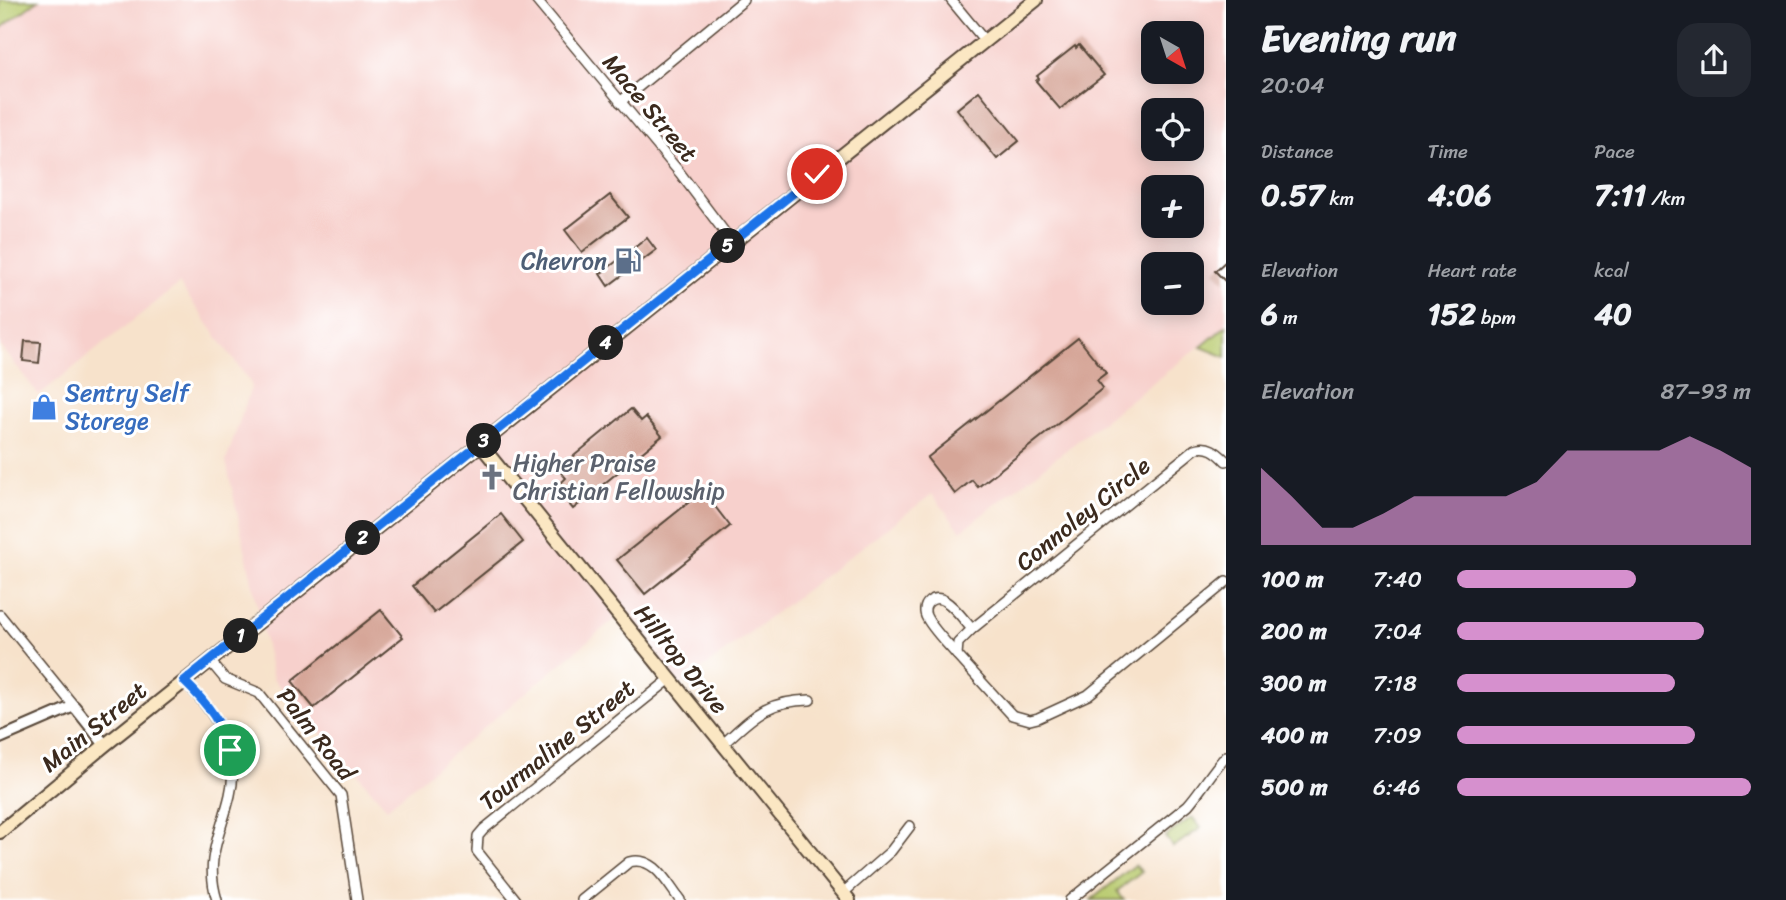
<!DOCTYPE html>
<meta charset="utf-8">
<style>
:root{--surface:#171b24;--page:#242831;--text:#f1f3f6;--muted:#9ea1a6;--accent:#d690ce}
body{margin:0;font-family:Sriracha,sans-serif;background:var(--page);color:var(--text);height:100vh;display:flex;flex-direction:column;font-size:26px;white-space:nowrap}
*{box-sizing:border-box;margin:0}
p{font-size:23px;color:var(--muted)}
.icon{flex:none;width:38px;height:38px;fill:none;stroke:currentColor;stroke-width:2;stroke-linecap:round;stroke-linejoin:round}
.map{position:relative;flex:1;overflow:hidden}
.drawer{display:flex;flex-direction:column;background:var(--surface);width:560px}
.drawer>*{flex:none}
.needle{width:46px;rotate:141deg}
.controls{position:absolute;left:1141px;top:21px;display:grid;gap:14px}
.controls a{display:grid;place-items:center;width:63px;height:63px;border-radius:14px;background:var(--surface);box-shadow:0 4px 18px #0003;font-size:35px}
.pin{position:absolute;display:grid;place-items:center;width:60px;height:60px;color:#fff;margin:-30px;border:4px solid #fff;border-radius:50%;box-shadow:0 2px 7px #0007}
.km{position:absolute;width:35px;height:35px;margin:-18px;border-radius:50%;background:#222;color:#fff;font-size:19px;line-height:35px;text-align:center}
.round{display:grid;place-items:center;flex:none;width:74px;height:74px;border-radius:21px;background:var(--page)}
.headline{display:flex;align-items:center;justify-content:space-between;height:119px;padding:0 35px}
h1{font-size:38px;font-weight:700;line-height:52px}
.metrics{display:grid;grid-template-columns:repeat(3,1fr);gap:10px;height:119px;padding:7px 35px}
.metrics div{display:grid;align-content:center}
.metrics b{font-size:30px;font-weight:700}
.metrics small{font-size:19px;font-weight:400}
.metrics p{font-size:19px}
.chart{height:196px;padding:14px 35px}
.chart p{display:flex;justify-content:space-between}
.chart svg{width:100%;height:126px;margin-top:7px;fill:var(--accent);opacity:.7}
ul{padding:0 35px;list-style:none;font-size:23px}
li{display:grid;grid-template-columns:112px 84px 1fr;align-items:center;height:52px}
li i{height:18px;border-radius:9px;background:var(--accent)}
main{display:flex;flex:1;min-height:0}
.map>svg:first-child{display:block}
.built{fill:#f7d0cc;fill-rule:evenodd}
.green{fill:#b9cb6f;stroke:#7a7a46;stroke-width:2}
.building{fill:#d6a698}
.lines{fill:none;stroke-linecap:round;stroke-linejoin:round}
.minor-casing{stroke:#574638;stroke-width:12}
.tertiary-casing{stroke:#574638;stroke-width:14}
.secondary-casing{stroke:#574638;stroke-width:16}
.minor{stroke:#fff;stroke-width:9}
.tertiary{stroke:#fff;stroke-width:10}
.secondary{stroke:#fbe7c3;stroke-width:12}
.route-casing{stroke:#fff;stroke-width:14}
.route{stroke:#1a73e8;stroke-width:9}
.labels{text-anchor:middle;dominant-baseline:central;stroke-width:6;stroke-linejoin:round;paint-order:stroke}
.street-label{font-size:24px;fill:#3b2a1e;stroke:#fff}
.service-label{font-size:24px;fill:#4e5e75;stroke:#fff;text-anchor:end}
.shop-label{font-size:24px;fill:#366cbe;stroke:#fff;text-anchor:start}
.worship-label{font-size:24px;fill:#5b616d;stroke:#fff;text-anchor:start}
</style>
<main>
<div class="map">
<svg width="1226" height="900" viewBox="0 0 1226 900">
<rect width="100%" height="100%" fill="#fff"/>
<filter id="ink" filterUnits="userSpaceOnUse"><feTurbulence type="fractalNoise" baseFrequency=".0143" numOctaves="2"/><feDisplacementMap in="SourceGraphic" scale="14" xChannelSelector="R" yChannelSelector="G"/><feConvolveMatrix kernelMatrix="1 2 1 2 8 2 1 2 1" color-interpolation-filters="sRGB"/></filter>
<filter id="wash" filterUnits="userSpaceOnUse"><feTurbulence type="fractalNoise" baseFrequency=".00686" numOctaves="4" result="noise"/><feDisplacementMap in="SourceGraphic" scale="28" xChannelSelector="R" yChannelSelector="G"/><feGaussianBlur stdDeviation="1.57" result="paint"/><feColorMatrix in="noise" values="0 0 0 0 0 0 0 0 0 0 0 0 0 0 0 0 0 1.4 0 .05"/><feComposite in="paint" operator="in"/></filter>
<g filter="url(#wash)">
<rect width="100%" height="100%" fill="#f7e2cb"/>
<path class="built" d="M38 0H1226V326L961 531 932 494 677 688 618 616 387 808 273 678 226 461 252 385 179 284 39 395 0 345V29ZM1153 33H1192V72H1153ZM1153 110H1192V149H1153ZM1153 187H1192V226H1153ZM1153 264H1192V303H1153Z"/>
<g class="green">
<polygon points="0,0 38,0 0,29"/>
<polygon points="1226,326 1226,357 1201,347"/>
<polygon points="1192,817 1201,828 1173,847 1165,837"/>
<polygon points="1135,865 1142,872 1117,891 1124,900 1091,900"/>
</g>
<g id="blocks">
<g class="building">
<polygon points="1079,45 1104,75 1060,109 1036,81 1039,78 1037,76 1075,46 1076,48"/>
<polygon points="979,91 1019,141 997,159 957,109"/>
<polygon points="610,195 628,217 582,252 565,230"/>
<polygon points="647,238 656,250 608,286 600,274"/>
<polygon points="1226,261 1226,282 1215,271"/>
<polygon points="1078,338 1106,373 1097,380 1103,388 978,487 972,480 955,494 927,458"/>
<polygon points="25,341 41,342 39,363 23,361"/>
<polygon points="631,409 641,421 646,417 662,436 573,509 556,488 566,478 558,469"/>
<polygon points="703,491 730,526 645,594 617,560"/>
<polygon points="501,514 523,542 434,613 412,586"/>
<polygon points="381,610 403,637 314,708 292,681"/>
</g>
</g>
</g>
<g filter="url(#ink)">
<use href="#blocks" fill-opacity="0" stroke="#574638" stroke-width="2"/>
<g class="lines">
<g class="minor-casing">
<g id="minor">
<polyline points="536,0 680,173 732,242"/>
<polyline points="951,0 985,41"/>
<polyline points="620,102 744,0"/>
<path d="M1226 461C1217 452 1208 444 1195 449L972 629 958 643 957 655 1012 715 1030 720 1038 718 1088 695 1226 582"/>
<polyline points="0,615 74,706"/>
<path d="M957 655C947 643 932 629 926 616 921 603 935 594 945 601 955 607 964 620 972 629"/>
<polyline points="210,661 225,679 259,693 341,795 357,900"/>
<path d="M184 681C215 712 241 750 230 795 221 834 204 859 217 900"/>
<path d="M723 744C754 716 766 701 810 700"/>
<polyline points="843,893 891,851 910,826"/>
<polyline points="516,900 477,851 478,836 484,829 670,679"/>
<path d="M582 900 629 862C654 855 667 883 680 900"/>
<path d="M1070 900 1188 805C1202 789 1212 771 1226 756"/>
</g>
</g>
<g class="tertiary-casing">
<polyline id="tertiary" points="0,738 74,706 105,745"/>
</g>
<g class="secondary-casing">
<g id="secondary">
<polyline points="480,444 849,900"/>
<polyline points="0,832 105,745 1036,0"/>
</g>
</g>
<use href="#minor" class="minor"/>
<use href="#tertiary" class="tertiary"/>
<use href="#secondary" class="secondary"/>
</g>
</g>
<g class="lines" filter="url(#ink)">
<g class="route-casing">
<path id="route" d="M230 750C223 723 204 700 184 681L817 174"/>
</g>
<use href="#route" class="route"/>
</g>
<defs>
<g id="fuel-bare" transform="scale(2.1)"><path d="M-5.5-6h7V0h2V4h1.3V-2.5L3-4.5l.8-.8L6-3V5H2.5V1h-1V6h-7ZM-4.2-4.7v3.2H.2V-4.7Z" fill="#5c6f8a" stroke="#fff" stroke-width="2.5" paint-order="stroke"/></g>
<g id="shop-bare" transform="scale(2.1)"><path d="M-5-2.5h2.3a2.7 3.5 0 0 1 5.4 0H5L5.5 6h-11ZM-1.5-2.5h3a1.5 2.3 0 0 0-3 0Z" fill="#3f7fe0" stroke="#fff" stroke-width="2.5" paint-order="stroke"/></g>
<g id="church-bare" transform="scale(2.1)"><path d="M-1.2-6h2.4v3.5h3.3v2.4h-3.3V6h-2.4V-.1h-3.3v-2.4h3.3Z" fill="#6b7280" stroke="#fff" stroke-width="2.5" paint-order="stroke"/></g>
</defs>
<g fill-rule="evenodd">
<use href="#fuel-bare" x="628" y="261"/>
<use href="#shop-bare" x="44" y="407"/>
<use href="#church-bare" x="492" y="477"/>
</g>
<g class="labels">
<g class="street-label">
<text transform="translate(650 108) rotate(50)">Mace Street</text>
<text transform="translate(1083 514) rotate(-39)">Connoley Circle</text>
<text transform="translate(681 659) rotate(51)">Hilltop Drive</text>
<text transform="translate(94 727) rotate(-39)">Main Street</text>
<text transform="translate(316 734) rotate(52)">Palm Road</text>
<text transform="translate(557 745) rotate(-39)">Tourmaline Street</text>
</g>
<g class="service-label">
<text x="607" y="261">Chevron</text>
</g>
<g class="shop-label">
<text x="65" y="393">Sentry Self<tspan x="65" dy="28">Storege</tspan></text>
</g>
<g class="worship-label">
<text x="513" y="463">Higher Praise<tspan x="513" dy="28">Christian Fellowship</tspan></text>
</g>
</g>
</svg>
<div class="controls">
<a><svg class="needle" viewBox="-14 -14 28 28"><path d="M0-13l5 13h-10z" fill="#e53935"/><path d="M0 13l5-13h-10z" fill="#9ea1a6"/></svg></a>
<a><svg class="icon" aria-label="locate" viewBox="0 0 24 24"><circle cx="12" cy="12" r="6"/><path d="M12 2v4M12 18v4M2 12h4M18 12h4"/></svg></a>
<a>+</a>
<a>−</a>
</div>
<div class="pin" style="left:230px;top:750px;background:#1e9e55"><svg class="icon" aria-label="arrive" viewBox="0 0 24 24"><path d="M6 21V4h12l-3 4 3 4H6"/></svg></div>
<div class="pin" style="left:817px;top:174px;background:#d93025"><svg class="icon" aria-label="check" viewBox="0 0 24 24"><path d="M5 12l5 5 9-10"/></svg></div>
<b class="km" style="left:241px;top:636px">1</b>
<b class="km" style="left:363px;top:538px">2</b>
<b class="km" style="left:484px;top:441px">3</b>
<b class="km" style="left:606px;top:343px">4</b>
<b class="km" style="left:728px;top:246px">5</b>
</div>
<section class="drawer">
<div class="headline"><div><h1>Evening run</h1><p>20:04</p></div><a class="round"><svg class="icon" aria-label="share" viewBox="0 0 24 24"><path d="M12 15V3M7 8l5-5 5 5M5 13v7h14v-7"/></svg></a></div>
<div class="metrics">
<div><p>Distance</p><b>0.57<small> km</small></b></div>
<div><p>Time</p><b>4:06</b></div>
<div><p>Pace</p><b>7:11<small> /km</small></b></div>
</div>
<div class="metrics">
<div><p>Elevation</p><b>6<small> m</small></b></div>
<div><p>Heart rate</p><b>152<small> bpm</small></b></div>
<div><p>kcal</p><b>40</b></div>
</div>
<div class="chart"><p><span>Elevation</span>87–93 m</p>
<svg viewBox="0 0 160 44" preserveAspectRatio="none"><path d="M0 44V17L10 27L20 38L30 38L40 33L50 27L60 27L70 27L80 27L90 22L100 11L110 11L120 11L130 11L140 6L150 11L160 17V44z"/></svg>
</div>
<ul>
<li><b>100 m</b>7:40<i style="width:61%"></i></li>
<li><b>200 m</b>7:04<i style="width:84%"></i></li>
<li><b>300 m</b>7:18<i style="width:74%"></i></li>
<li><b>400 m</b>7:09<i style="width:81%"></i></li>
<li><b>500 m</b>6:46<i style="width:100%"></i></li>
</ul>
</section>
</main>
